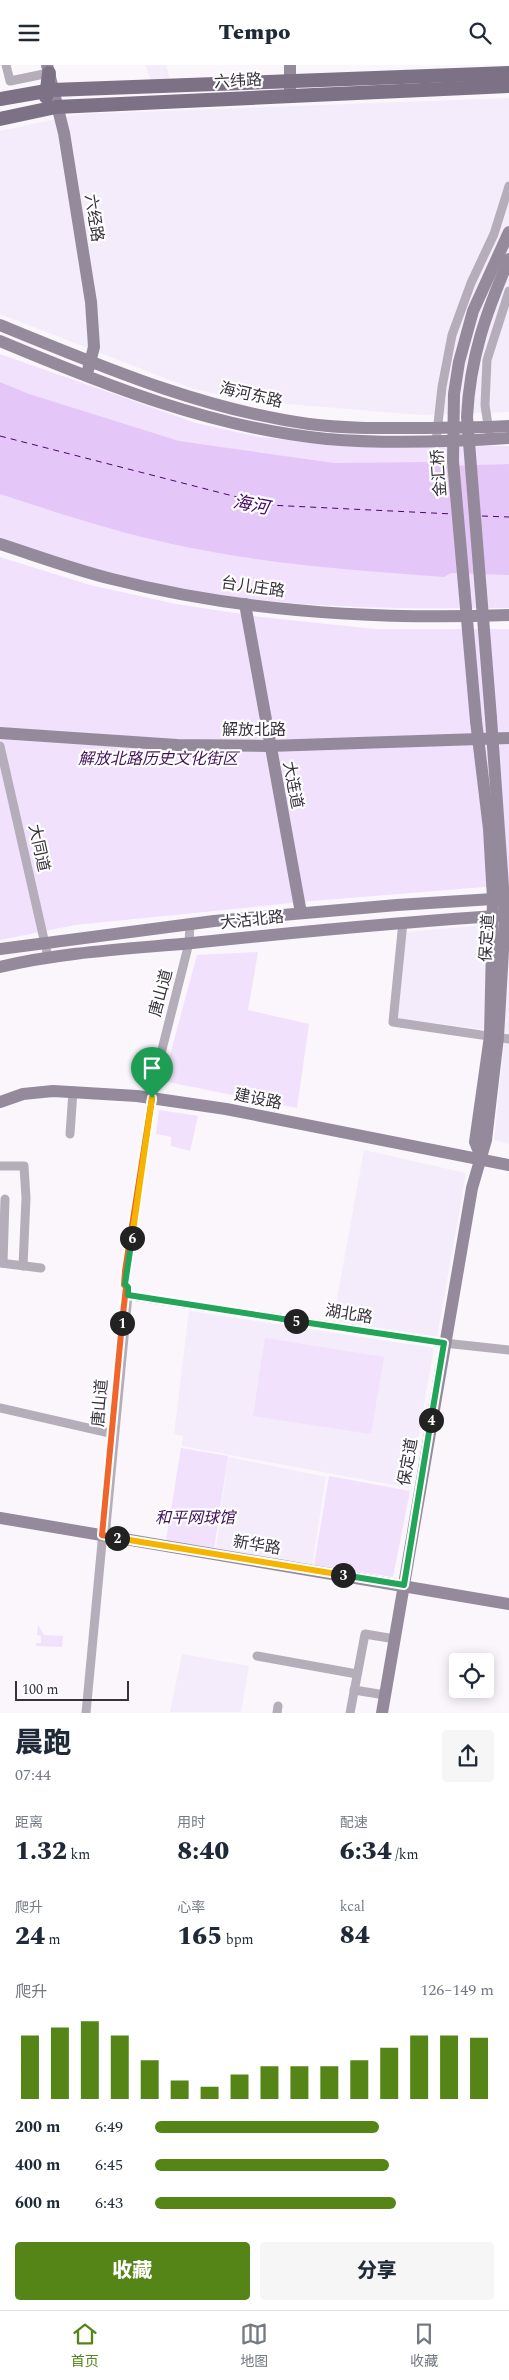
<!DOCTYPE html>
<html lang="zh">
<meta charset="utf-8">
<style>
:root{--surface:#fff;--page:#f6f6f7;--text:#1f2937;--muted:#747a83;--line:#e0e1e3;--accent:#558517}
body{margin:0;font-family:Spectral,"Noto Sans SC",serif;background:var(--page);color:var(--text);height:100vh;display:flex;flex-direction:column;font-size:19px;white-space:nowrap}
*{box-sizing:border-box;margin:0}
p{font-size:16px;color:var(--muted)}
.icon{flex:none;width:28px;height:28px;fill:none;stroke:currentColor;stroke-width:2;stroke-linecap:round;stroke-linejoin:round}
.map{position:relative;height:1648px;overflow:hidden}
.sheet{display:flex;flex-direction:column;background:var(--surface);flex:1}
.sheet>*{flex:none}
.buttons{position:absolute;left:449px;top:1588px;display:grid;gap:10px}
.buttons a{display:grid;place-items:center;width:45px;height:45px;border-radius:5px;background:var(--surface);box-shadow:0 2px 12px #0003;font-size:25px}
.scale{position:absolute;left:15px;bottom:12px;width:114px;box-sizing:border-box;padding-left:5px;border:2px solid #37313c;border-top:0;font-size:14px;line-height:18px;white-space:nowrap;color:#37313c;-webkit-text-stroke:4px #fff;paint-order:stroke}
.pin{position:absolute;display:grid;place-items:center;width:42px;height:42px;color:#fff;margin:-51px -21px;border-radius:50% 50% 50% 0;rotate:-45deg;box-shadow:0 0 5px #0007}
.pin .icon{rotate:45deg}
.km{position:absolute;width:25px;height:25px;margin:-12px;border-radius:50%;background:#222;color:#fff;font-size:14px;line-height:25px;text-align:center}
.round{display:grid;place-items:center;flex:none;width:52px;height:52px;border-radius:5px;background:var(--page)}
.overview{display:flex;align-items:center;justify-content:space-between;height:85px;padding:0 15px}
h1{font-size:28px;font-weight:800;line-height:38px}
.figures{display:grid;grid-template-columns:repeat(3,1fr);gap:8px;height:85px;padding:5px 15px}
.figures div{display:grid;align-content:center}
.figures b{font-size:25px;font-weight:800}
.figures small{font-size:14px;font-weight:400}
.figures p{font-size:14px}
.chart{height:140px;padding:10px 15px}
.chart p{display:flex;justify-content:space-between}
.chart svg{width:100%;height:90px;margin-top:5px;stroke:var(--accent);stroke-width:6}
.primary-button{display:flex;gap:10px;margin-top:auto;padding:10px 15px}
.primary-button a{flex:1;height:58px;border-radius:5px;background:var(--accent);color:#fff;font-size:20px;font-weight:800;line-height:58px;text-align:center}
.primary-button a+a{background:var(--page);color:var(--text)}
ul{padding:0 15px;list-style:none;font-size:16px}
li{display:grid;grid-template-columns:80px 60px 1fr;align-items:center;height:38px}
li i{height:12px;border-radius:6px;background:var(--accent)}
header{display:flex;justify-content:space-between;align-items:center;height:65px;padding:0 15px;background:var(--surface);font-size:22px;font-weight:800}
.dock{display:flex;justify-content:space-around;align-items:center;height:70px;border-top:1px solid var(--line);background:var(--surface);font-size:14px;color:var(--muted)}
.dock a{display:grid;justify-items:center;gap:2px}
.dock .on{color:var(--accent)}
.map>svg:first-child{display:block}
.built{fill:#f4ecfa}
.green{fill:#f1e1fc}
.water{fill:#e4c7f8}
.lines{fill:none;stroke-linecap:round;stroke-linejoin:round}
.ferry{stroke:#4a0568;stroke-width:1;stroke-dasharray:6 5;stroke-linecap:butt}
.street{stroke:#b5aeba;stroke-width:9}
.secondary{stroke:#958a9c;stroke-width:12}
.primary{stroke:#7d7186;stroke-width:14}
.secondary-bridge{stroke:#958a9c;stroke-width:12}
.split-1-casing{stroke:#fff;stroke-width:10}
.split-2-casing{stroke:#fff;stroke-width:10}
.split-3-casing{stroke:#fff;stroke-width:10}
.split-4-casing{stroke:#fff;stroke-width:10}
.split-5-casing{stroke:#fff;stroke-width:10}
.split-6-casing{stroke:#fff;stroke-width:10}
.split-7-casing{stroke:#fff;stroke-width:10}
.split-1{stroke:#f0652b;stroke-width:6}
.split-2{stroke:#f0652b;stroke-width:6}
.split-3{stroke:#f5b400;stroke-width:6}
.split-4{stroke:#22a559;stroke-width:6}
.split-5{stroke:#22a559;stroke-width:6}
.split-6{stroke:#22a559;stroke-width:6}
.split-7{stroke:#f5b400;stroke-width:6}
.labels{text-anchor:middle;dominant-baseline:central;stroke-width:4.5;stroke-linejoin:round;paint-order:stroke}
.street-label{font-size:16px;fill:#37313c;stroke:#fff}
.park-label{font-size:16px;font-style:italic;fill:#401158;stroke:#fff}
.water-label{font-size:18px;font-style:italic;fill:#4a0568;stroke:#fff}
</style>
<header><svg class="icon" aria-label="menu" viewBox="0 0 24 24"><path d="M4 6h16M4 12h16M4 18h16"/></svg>Tempo<svg class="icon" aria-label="search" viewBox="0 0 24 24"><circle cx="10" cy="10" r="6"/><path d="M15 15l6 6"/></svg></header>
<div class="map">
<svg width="509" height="1648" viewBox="0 0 509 1648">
<rect width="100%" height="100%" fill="#faf6fc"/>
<g class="built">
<polygon points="145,0 166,0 170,15 151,15"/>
<polygon points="509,33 509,347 421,350 239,335 188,322 0,249 0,66 80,49"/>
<polygon points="509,858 509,1079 494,1075 505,967 395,953 404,867"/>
<polygon points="364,1085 466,1108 437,1272 333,1256"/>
<polygon points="189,1246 434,1283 409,1423 182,1381 183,1371 174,1369"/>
<polygon points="228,1392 326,1412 312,1500 216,1485"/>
<polygon points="182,1589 249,1601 241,1647 170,1647"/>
</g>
<g class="green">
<path d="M0 289 196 358 259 372 351 381H509V543C391 544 273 544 157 519 104 508 52 490 0 475Z"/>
<polygon points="0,492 90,520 176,539 261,552 375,564 509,564 509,820 312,836 75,860 0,875"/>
<polygon points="258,887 248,945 309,959 297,1043 163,1016 197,890"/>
<polygon points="159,1045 198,1051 190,1086 171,1081 171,1072 156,1069"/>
<polygon points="265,1273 384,1292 371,1369 253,1351"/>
<polygon points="181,1383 228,1391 214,1484 166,1476"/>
<polygon points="329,1411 410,1426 393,1512 314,1500"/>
<polygon points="38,1560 44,1570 63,1571 62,1582 36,1581 36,1578 41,1578 41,1571 37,1570"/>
</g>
<path class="water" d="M0 317 29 329 179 376 334 398 429 397 448 401 509 399V510L451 508 444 512C366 506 289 501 213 487 140 475 70 452 0 429Z"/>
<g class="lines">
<g class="ferry">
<polyline points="0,371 268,440 453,449"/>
<polyline points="482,451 509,452"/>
</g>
<g class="street">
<polyline points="6,0 10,16 49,8"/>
<polyline points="489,367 485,340 487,295 509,226"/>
<polyline points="436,377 442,322 452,270 471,218 494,169 509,121"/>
<polyline points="0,681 48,892"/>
<polyline points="403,857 393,957 509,974"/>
<polyline points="70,1069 73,1026"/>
<polyline points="0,1101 24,1101 26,1133 23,1201"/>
<polyline points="0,1198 41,1203"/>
<polyline points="3,1198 5,1134"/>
<polyline points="125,1230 444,1278 509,1285"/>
<polyline points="0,1343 114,1369"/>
<polyline points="114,1472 107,1467 106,1461 128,1230 128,1222 125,1219 155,1012 189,878 190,859"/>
<polyline points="257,1591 357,1609"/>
<polyline points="354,1625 385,1630"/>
<polyline points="86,1648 103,1467"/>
<polyline points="277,1648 278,1641"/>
<polyline points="350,1648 365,1569 395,1574"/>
</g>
<g class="secondary">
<polyline points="47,0 64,68 91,237 94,282 88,305"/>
<polyline points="290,31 290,0"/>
<path d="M0 260C101 301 200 344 309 359 348 364 387 363 426 363 454 362 481 363 509 361"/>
<path d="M0 276C105 320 212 363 327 374 387 379 448 377 509 373"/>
<path d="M0 479C37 491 75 505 112 514 241 547 377 555 509 550"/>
<polyline points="245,539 301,848"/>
<polyline points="476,656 489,764 493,834 490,971 475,1077 482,1094"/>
<polyline points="0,668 177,680 269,681 509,673"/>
<polyline points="0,884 214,856 397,840 509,833"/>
<path d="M0 902C63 887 128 884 192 878 298 867 403 857 509 850"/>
<polyline points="0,1037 23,1029 53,1026 137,1031 226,1044 509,1100"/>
<polyline points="0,1453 509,1539"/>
<polyline points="382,1648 472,1123 486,1075 498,972 505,850 491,653"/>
</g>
<g class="primary">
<polyline points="46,32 49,8"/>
<polyline points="0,34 52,25 509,8"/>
<polyline points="0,54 56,42 509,21"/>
</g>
<g class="secondary-bridge">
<path d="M491 653 467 352C470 292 486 248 509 194"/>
<polyline points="476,656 453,396 454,329 459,297 473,246 509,167"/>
</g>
</g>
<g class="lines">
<g class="split-1-casing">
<polyline id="split-1" points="122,1258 126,1222 124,1220 125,1206 152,1033"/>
</g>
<g class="split-2-casing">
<polyline id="split-2" points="117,1473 102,1470 122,1258"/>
</g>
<g class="split-3-casing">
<polyline id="split-3" points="117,1473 343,1510"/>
</g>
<g class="split-4-casing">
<polyline id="split-4" points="343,1510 404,1520 431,1355"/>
</g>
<g class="split-5-casing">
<polyline id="split-5" points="296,1256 444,1278 431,1355"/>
</g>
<g class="split-6-casing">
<polyline id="split-6" points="132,1173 125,1219 128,1222 128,1230 296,1256"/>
</g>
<g class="split-7-casing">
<polyline id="split-7" points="132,1173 152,1033"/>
</g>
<use href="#split-1" class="split-1"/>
<use href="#split-2" class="split-2"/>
<use href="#split-3" class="split-3"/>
<use href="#split-4" class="split-4"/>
<use href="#split-5" class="split-5"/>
<use href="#split-6" class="split-6"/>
<use href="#split-7" class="split-7"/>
</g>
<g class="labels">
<g class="street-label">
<text transform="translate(238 16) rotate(-3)">六纬路</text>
<text transform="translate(94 153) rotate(81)">六经路</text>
<text transform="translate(251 330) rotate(13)">海河东路</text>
<text transform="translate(439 408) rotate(-94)">金汇桥</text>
<text transform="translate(253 522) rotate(8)">台儿庄路</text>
<text x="254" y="665">解放北路</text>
<text transform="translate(293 720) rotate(79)">大连道</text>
<text transform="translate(39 783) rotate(78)">大同道</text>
<text transform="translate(252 855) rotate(-6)">大沽北路</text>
<text transform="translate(487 873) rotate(-87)">保定道</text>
<text transform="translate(161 928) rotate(-75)">唐山道</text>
<text transform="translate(258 1034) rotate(11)">建设路</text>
<text transform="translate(349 1249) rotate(9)">湖北路</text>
<text transform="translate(100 1338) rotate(-85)">唐山道</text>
<text transform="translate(408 1397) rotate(-80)">保定道</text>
<text transform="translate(257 1480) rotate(9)">新华路</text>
</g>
<g class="park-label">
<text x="158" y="694">解放北路历史文化街区</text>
<text x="195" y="1453">和平网球馆</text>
</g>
<g class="water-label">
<text transform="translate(251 440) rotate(11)">海河</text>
</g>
</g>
</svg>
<div class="buttons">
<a><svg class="icon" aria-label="locate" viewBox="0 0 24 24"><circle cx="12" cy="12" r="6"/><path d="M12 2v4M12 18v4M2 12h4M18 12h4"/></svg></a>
</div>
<div class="scale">100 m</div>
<div class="pin" style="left:152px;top:1033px;background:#1e9e55"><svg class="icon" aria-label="arrive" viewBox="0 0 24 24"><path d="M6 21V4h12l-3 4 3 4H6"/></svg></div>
<b class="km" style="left:122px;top:1258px">1</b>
<b class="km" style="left:117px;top:1473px">2</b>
<b class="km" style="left:343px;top:1510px">3</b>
<b class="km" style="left:431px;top:1355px">4</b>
<b class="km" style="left:296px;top:1256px">5</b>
<b class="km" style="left:132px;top:1173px">6</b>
</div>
<section class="sheet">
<div class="overview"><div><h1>晨跑</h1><p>07:44</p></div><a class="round"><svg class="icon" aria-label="share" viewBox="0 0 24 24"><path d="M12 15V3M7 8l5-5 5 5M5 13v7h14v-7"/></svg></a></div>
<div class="figures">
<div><p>距离</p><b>1.32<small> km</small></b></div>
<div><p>用时</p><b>8:40</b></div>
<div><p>配速</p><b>6:34<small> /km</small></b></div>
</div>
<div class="figures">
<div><p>爬升</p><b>24<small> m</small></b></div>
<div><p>心率</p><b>165<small> bpm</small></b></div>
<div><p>kcal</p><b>84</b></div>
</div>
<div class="chart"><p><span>爬升</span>126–149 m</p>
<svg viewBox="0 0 160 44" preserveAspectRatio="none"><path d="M5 44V13M15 44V9M25 44V6M35 44V13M45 44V25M55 44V35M65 44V38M75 44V32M85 44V28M95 44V28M105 44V28M115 44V25M125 44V19M135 44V13M145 44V13M155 44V14"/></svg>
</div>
<ul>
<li><b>200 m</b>6:49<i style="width:66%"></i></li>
<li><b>400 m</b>6:45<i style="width:69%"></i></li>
<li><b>600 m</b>6:43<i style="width:71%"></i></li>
</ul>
<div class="primary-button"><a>收藏</a><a>分享</a></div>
</section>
<nav class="dock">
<a class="on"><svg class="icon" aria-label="home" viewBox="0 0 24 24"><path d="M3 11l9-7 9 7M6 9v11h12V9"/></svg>首页</a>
<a><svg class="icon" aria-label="map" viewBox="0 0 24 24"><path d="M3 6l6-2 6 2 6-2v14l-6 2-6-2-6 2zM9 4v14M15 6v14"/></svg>地图</a>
<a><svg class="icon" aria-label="saved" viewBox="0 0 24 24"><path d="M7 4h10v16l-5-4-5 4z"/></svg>收藏</a>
</nav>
